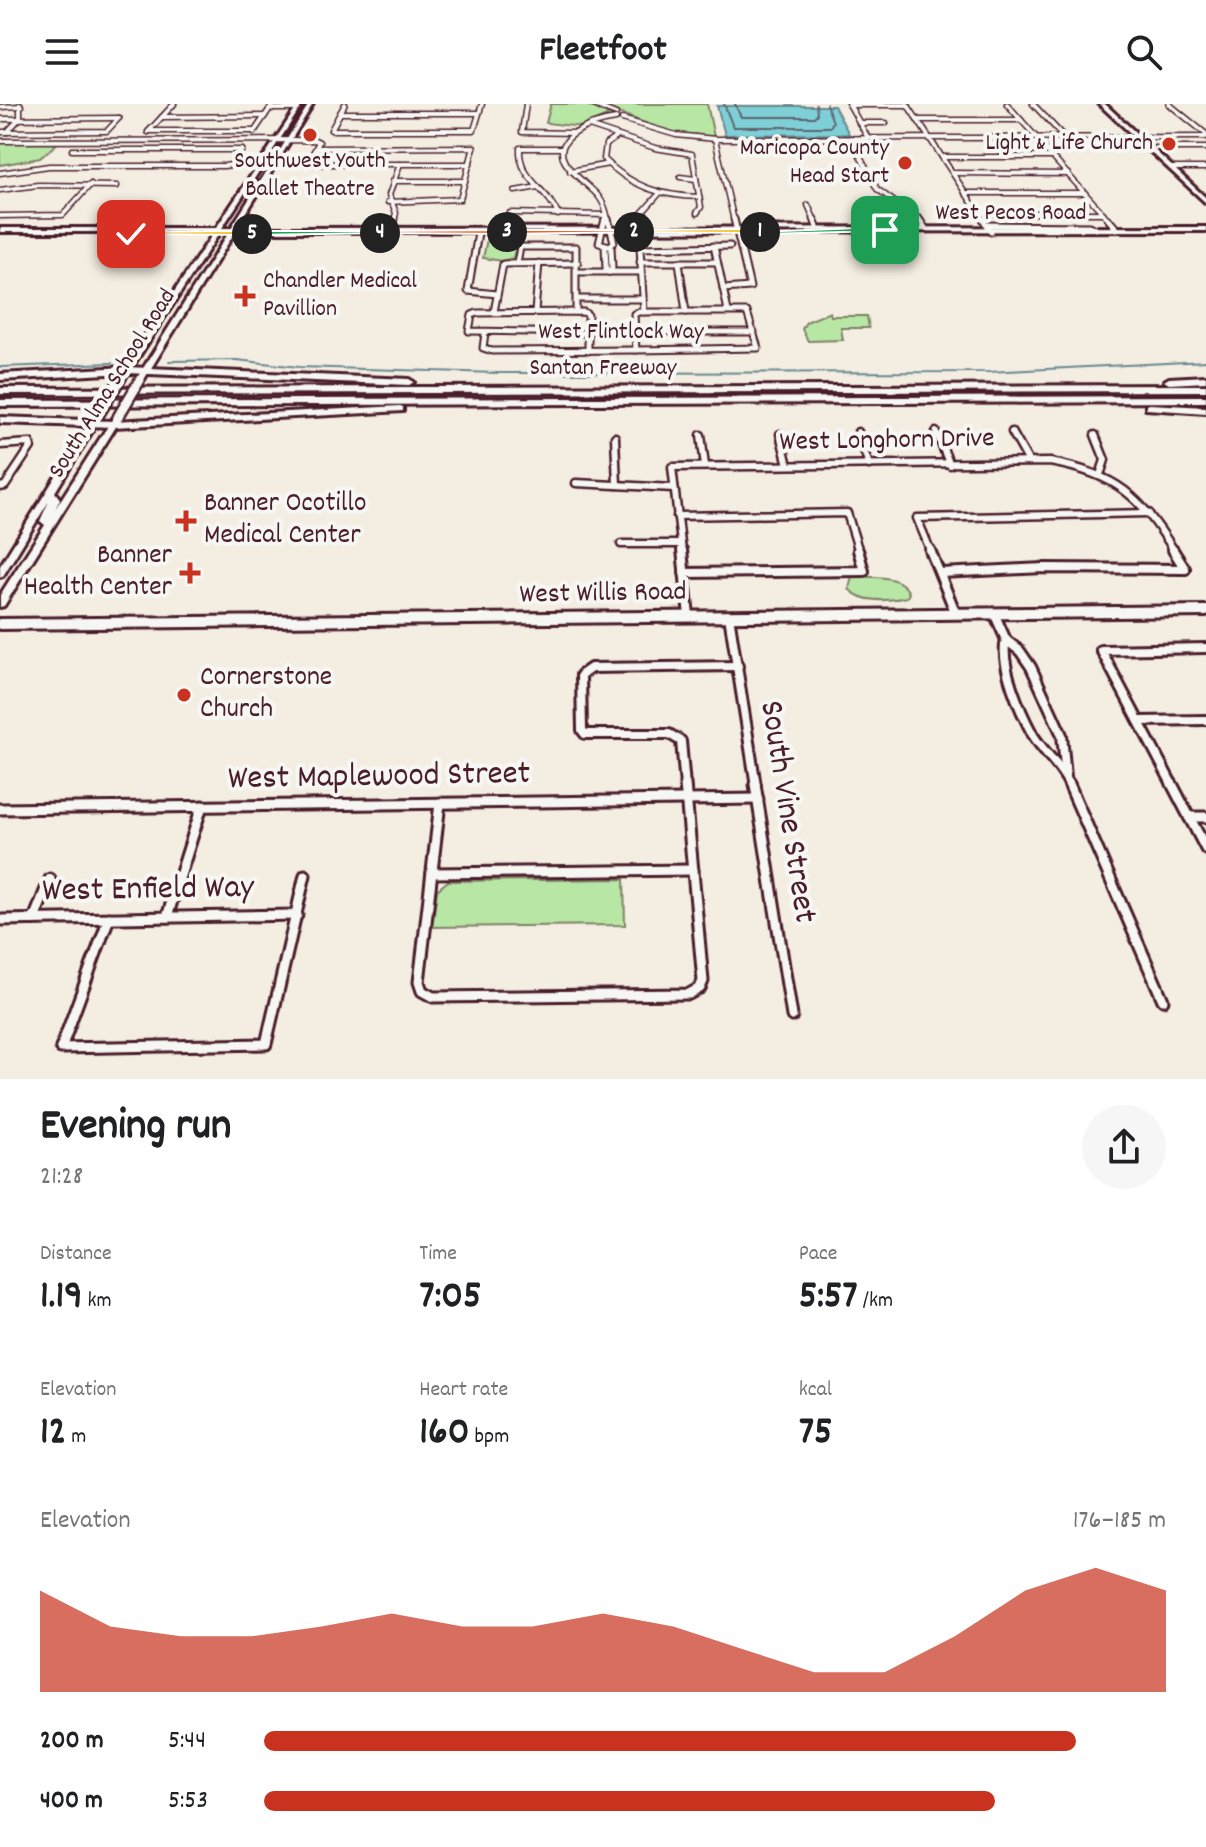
<!DOCTYPE html>
<meta charset="utf-8">
<style>
:root{--surface:#fff;--page:#f6f6f6;--text:#202124;--muted:#757577;--accent:#c8321e}
body{margin:0;font-family:Dekko,sans-serif;background:var(--page);color:var(--text);height:100vh;display:flex;flex-direction:column;font-size:30px;white-space:nowrap}
*{box-sizing:border-box;margin:0}
p{font-size:26px;color:var(--muted)}
.icon{flex:none;width:44px;height:44px;fill:none;stroke:currentColor;stroke-width:2;stroke-linecap:round;stroke-linejoin:round}
.map{position:relative;height:975px;overflow:hidden}
.drawer{display:flex;flex-direction:column;background:var(--surface);flex:1}
.drawer>*{flex:none}
.pin{position:absolute;display:grid;place-items:center;width:68px;height:68px;color:#fff;margin:-34px;border-radius:16px;box-shadow:0 4px 12px #0006}
.km{position:absolute;width:40px;height:40px;margin:-20px;border-radius:50%;background:#222;color:#fff;font-size:22px;line-height:40px;text-align:center}
.round{display:grid;place-items:center;flex:none;width:84px;height:84px;border-radius:42px;background:var(--page)}
.overview{display:flex;align-items:center;justify-content:space-between;height:136px;padding:0 40px}
h1{font-size:44px;font-weight:800;line-height:60px}
.stats{display:grid;grid-template-columns:repeat(3,1fr);gap:12px;height:136px;padding:8px 40px}
.stats div{display:grid;align-content:center}
.stats b{font-size:40px;font-weight:800}
.stats small{font-size:22px;font-weight:400}
.stats p{font-size:22px}
.chart{height:224px;padding:16px 40px}
.chart p{display:flex;justify-content:space-between}
.chart svg{width:100%;height:144px;margin-top:8px;fill:var(--accent);opacity:.7}
ul{padding:0 40px;list-style:none;font-size:26px}
li{display:grid;grid-template-columns:128px 96px 1fr;align-items:center;height:60px}
li i{height:20px;border-radius:10px;background:var(--accent)}
header{display:flex;justify-content:space-between;align-items:center;height:104px;padding:0 40px;background:var(--surface);font-size:36px;font-weight:800}
.map>svg:first-child{display:block}
.green{fill:#b7e6a5;stroke:#808268;stroke-width:2}
.water{fill:#7ecfd6;stroke:#698992;stroke-width:2}
.lines{fill:none;stroke-linecap:round;stroke-linejoin:round}
.shore{stroke:#5f656f;stroke-width:2}
.stream{stroke:#698992;stroke-width:2}
.minor-far4-casing{stroke:#4a1f2b;stroke-width:7}
.minor-far3-casing{stroke:#4a1f2b;stroke-width:9}
.minor-far2-casing{stroke:#4a1f2b;stroke-width:11}
.minor-far1-casing{stroke:#4a1f2b;stroke-width:14}
.minor-casing{stroke:#4a1f2b;stroke-width:15}
.tertiary-casing{stroke:#4a1f2b;stroke-width:16}
.secondary-casing{stroke:#4a1f2b;stroke-width:6}
.primary-casing{stroke:#4a1f2b;stroke-width:6}
.motorway-casing{stroke:#4a1f2b;stroke-width:6}
.minor-far4{stroke:#f6f6f2;stroke-width:4}
.minor-far3{stroke:#f6f6f2;stroke-width:5}
.minor-far2{stroke:#f6f6f2;stroke-width:6}
.minor-far1{stroke:#f6f6f2;stroke-width:8}
.minor{stroke:#f6f6f2;stroke-width:9}
.tertiary{stroke:#f6f6f2;stroke-width:10}
.secondary{fill:#f6f6f2;fill-rule:evenodd}
.primary{fill:#f6f6f2;fill-rule:evenodd}
.motorway{fill:#f6f6f2;fill-rule:evenodd}
.secondary-bridge-casing{stroke:#4a1f2b;stroke-width:14;stroke-linecap:butt}
.secondary-bridge{stroke:#f6f6f2;stroke-width:9}
.split-1{fill:#22a559;stroke:#fff;stroke-width:2}
.split-2{fill:#f5b400;stroke:#fff;stroke-width:2}
.split-3{fill:#f0652b;stroke:#fff;stroke-width:2}
.split-4{fill:#f0652b;stroke:#fff;stroke-width:2}
.split-5{fill:#22a559;stroke:#fff;stroke-width:2}
.split-6{fill:#f5b400;stroke:#fff;stroke-width:2}
.poi-dot{fill:#c8321e;stroke:#f6f6f2;stroke-width:3}
.labels{text-anchor:middle;dominant-baseline:central;stroke-width:8;stroke-linejoin:round;paint-order:stroke}
.far-poi-label{font-size:24px;fill:#4a1f2b;stroke:#f6f6f2;text-anchor:end}
.far-street-label{font-size:24px;fill:#4a1f2b;stroke:#f6f6f2}
.street-label{font-size:28px;fill:#4a1f2b;stroke:#f6f6f2}
.poi-label{font-size:28px;fill:#4a1f2b;stroke:#f6f6f2;text-anchor:start}
.near-street-label{font-size:34px;fill:#4a1f2b;stroke:#f6f6f2}
</style>
<header><svg class="icon" aria-label="menu" viewBox="0 0 24 24"><path d="M4 6h16M4 12h16M4 18h16"/></svg>Fleetfoot<svg class="icon" aria-label="search" viewBox="0 0 24 24"><circle cx="10" cy="10" r="6"/><path d="M15 15l6 6"/></svg></header>
<div class="map">
<svg width="1206" height="975" viewBox="0 0 1206 975">
<rect width="100%" height="100%" fill="#f4ede1"/>
<filter id="ink" filterUnits="userSpaceOnUse"><feTurbulence type="fractalNoise" baseFrequency=".0125" numOctaves="2"/><feDisplacementMap in="SourceGraphic" scale="16" xChannelSelector="R" yChannelSelector="G"/><feConvolveMatrix kernelMatrix="1 2 1 2 8 2 1 2 1" color-interpolation-filters="sRGB"/></filter>
<g filter="url(#ink)">
<g class="green">
<polygon points="551,0 587,0 609,11 582,23 546,19"/>
<polygon points="596,0 707,0 714,33 668,28"/>
<polygon points="0,37 60,37 40,54 0,61"/>
<polygon points="487,135 518,135 513,154 502,157 483,154"/>
<polygon points="830,208 831,212 867,212 869,224 841,224 843,236 808,237 802,225 806,218"/>
<path d="M852 472C871 474 900 469 909 489L907 493C888 497 863 500 849 485Z"/>
<polygon points="624,775 625,821 432,823 437,786 448,777"/>
</g>
<polygon class="water" points="717,2 834,2 849,30 725,31"/>
<g class="lines">
<g class="shore">
<polyline points="724,0 733,23 830,23 833,18 826,0"/>
<polyline points="735,0 741,13 814,13 817,10 816,0"/>
</g>
<g class="stream">
<polyline points="169,257 237,256 299,263 498,269 988,268 1206,257"/>
<polyline points="0,263 112,259"/>
</g>
<g class="minor-far4-casing">
<g id="minor-far4">
<polyline points="345,0 331,26 474,26 482,0"/>
<polyline points="526,0 522,28 575,29"/>
<polyline points="591,0 616,10"/>
<polyline points="849,0 868,34"/>
<polyline points="907,0 984,117"/>
<polyline points="1007,0 1036,33"/>
<polyline points="1033,0 1064,33"/>
<polyline points="1169,0 1206,30"/>
<polyline points="850,1 908,1"/>
<polyline points="0,3 21,2"/>
<polyline points="270,5 298,5"/>
<polyline points="340,9 479,9"/>
<polyline points="162,13 265,12"/>
<polyline points="0,15 119,14"/>
<polyline points="622,15 676,31 715,35 1206,33"/>
<polyline points="917,16 1021,16"/>
<polyline points="859,19 886,19"/>
<polyline points="589,22 655,44 692,50 701,103 697,109"/>
<polyline points="149,27 255,27"/>
<polyline points="0,28 107,27 119,14"/>
<polyline points="7,28 20,14 20,0"/>
<polyline points="148,28 174,0"/>
<polyline points="254,28 273,0"/>
<path d="M618 32 606 40 604 55C631 83 661 92 699 93"/>
<polyline points="851,34 877,85 921,117"/>
<polyline points="715,35 734,117"/>
<polyline points="0,37 315,36 319,38 307,60 470,60"/>
<polyline points="316,44 474,43 460,95 388,98"/>
<polyline points="1155,44 1206,44"/>
<polyline points="1045,45 1110,117"/>
<polyline points="72,46 242,46"/>
<polyline points="942,53 1052,53"/>
<polyline points="1171,64 1206,64"/>
<polyline points="570,67 609,60"/>
<polyline points="0,69 49,62 224,62 231,61 242,46"/>
<polyline points="953,69 1068,70"/>
<polyline points="680,73 696,75"/>
<polyline points="393,77 465,77"/>
<polyline points="0,86 38,81 117,82"/>
<polyline points="515,87 538,83"/>
<polyline points="965,89 1085,89"/>
<polyline points="808,101 815,117"/>
<polyline points="510,109 606,111"/>
<polyline points="979,109 1103,109"/>
<polyline points="641,110 659,90"/>
<path d="M558 111C548 84 518 75 520 44H562"/>
<polyline points="0,112 63,111 91,80"/>
<polyline points="394,117 396,109 389,91 400,60"/>
<polyline points="604,117 606,111"/>
<path d="M608 117C607 108 605 101 599 93 585 75 541 54 574 30 586 21 601 17 616 15"/>
</g>
</g>
<g class="minor-far3-casing">
<g id="minor-far3">
<polyline points="605,115 599,139 610,142 614,138 608,115"/>
<polyline points="814,115 817,123"/>
<polyline points="919,115 925,124"/>
<polyline points="983,115 991,128"/>
<polyline points="1108,115 1117,125"/>
<polyline points="986,121 1089,122 1096,125"/>
<polyline points="390,129 394,115"/>
<polyline points="478,129 468,187 497,190"/>
<polyline points="605,142 606,165 609,168"/>
<polyline points="714,142 728,207"/>
<polyline points="640,158 717,158"/>
<polyline points="679,158 686,208"/>
<polyline points="517,159 520,143 576,143 576,208"/>
<polyline points="577,168 641,168"/>
<polyline points="609,168 612,164 611,142"/>
<polyline points="723,185 750,183 734,115"/>
<polyline points="577,195 643,195"/>
<polyline points="494,208 503,160 578,159"/>
<polyline points="535,208 539,159"/>
<polygon points="639,208 747,208 758,244 636,246 634,210"/>
<polyline points="644,208 640,144 730,142"/>
<polyline points="635,228 754,228"/>
<polyline points="485,229 483,244 492,247 636,246"/>
<polyline points="587,229 469,227 472,211 477,209 584,208 588,211 588,247"/>
</g>
</g>
<g class="minor-far2-casing">
<g id="minor-far2">
<polyline points="858,328 869,361"/>
<polyline points="936,328 950,361"/>
<polyline points="1012,328 1029,358"/>
<polyline points="780,330 788,361"/>
<polyline points="701,331 705,362"/>
<polyline points="1095,331 1105,356 1101,368"/>
<polyline points="615,333 617,381"/>
<polyline points="0,341 30,339 31,343 5,382 0,383"/>
<polyline points="576,379 674,384"/>
<polyline points="677,412 847,409 859,448"/>
<polyline points="621,440 681,440"/>
<path d="M682 448 672 363 1050 358C1117 370 1140 392 1175 448"/>
<polyline points="931,448 917,414 1149,409"/>
</g>
</g>
<g class="minor-far1-casing">
<g id="minor-far1">
<polyline points="682,446 689,512"/>
<polyline points="930,446 956,510"/>
<polyline points="1173,446 1185,465"/>
<polyline points="684,469 864,467 858,446"/>
<polyline points="941,469 1044,464 1185,465"/>
<polyline points="994,509 1006,536 1020,547 1031,563 1062,631 1066,673"/>
<polyline points="729,512 756,682"/>
<path d="M1006 536C999 560 1021 609 1033 631 1044 649 1061 662 1070 682"/>
<polyline points="1139,617 1206,616"/>
<polyline points="685,682 681,637 669,630 585,630 582,626 581,571 591,564 738,562"/>
<polyline points="1173,682 1101,546 1206,544"/>
</g>
</g>
<g class="minor-casing">
<g id="minor">
<polyline points="755,680 792,912"/>
<polyline points="1069,680 1163,896"/>
<polyline points="1172,680 1206,745"/>
<polyline points="440,699 419,878 422,887 433,893 689,890 700,884 703,877 685,680"/>
<polyline points="0,705 758,695"/>
<polyline points="1189,713 1206,713"/>
<polyline points="432,769 693,766"/>
<polyline points="167,813 202,702"/>
<polyline points="109,814 61,944 266,940 305,771"/>
<polyline points="34,815 50,775"/>
<polyline points="0,816 297,811"/>
</g>
</g>
<g class="tertiary-casing">
<polyline id="tertiary" points="0,520 1206,507"/>
</g>
<g class="secondary-casing">
<g id="secondary">
<polygon points="299,0 303,0 222,124 231,124 309,0 313,0 237,124 1206,123 1206,127 235,128 145,274 144,276 138,276 137,274 229,128 220,128 125,274 119,274 118,272 214,128 0,128 0,124 216,124"/>
<polygon points="94,311 97,311 101,313 55,388 60,395 55,405 115,311 118,311 122,313 4,502 0,503 0,491 45,421 40,417 49,397 3,472 0,473 0,462"/>
</g>
</g>
<g class="primary-casing">
<polygon id="primary" points="1099,0 1105,0 1206,94 1206,99"/>
</g>
<g class="motorway-casing">
<g id="motorway">
<polygon points="126,263 409,275 414,278 409,281 126,269 0,276 0,270"/>
<polygon points="1206,272 1206,278 1169,280 1164,277 1169,274"/>
<polygon points="1206,281 1206,287 0,290 0,284"/>
<polygon points="1206,292 1206,298 0,302 0,296"/>
<polygon points="1149,300 1206,303 1206,309 1146,305 1146,301"/>
<polygon points="400,302 403,303 403,307 114,323 0,319 0,313 114,317"/>
</g>
</g>
<use href="#minor-far4" class="minor-far4"/>
<use href="#minor-far3" class="minor-far3"/>
<use href="#minor-far2" class="minor-far2"/>
<use href="#minor-far1" class="minor-far1"/>
<use href="#minor" class="minor"/>
<use href="#tertiary" class="tertiary"/>
<use href="#secondary" class="secondary"/>
<use href="#primary" class="primary"/>
<use href="#motorway" class="motorway"/>
<g class="secondary-bridge-casing">
<g id="secondary-bridge">
<polyline points="97,313 122,272"/>
<polyline points="118,313 140,276"/>
</g>
</g>
<use href="#secondary-bridge" class="secondary-bridge"/>
</g>
</g>
<polygon class="split-1" points="885,123 888,127 760,130 756,128"/>
<polygon class="split-2" points="760,125 763,129 630,128 634,126"/>
<polygon class="split-3" points="507,126 634,126 638,128 504,130"/>
<polygon class="split-4" points="507,126 510,130 376,129 380,127"/>
<polygon class="split-5" points="252,127 380,127 384,129 249,131"/>
<polygon class="split-6" points="252,127 255,131 127,130 131,128"/>
<g class="poi-dot">
<circle cx="310" cy="31" r="8"/>
<circle cx="1169" cy="40" r="8"/>
<circle cx="905" cy="59" r="8"/>
<path d="M241 180h8v8h8v8h-8v8h-8v-8h-8v-8h8z"/>
<path d="M182 405h8v8h8v8h-8v8h-8v-8h-8v-8h8z"/>
<path d="M186 457h8v8h8v8h-8v8h-8v-8h-8v-8h8z"/>
<circle cx="184" cy="591" r="8"/>
</g>
<g class="labels">
<g class="far-poi-label">
<text x="1153" y="40">Light &amp; Life Church</text>
<text x="889" y="45">Maricopa County<tspan x="889" dy="28">Head Start</tspan></text>
<text x="310" y="58" text-anchor="middle">Southwest Youth<tspan x="310" dy="28">Ballet Theatre</tspan></text>
<text x="263" y="178" text-anchor="start">Chandler Medical<tspan x="263" dy="28">Pavillion</tspan></text>
</g>
<g class="far-street-label">
<text x="1011" y="110">West Pecos Road</text>
<text x="621" y="229">West Flintlock Way</text>
<text x="603" y="265">Santan Freeway</text>
<text transform="translate(113 280) rotate(-58)">South Alma School Road</text>
</g>
<g class="street-label">
<text transform="translate(887 338) rotate(-1)">West Longhorn Drive</text>
<text transform="translate(603 491) rotate(-1)">West Willis Road</text>
</g>
<g class="poi-label">
<text x="204" y="401">Banner Ocotillo<tspan x="204" dy="32">Medical Center</tspan></text>
<text x="172" y="453" text-anchor="end">Banner<tspan x="172" dy="32">Health Center</tspan></text>
<text x="200" y="575">Cornerstone<tspan x="200" dy="32">Church</tspan></text>
</g>
<g class="near-street-label">
<text transform="translate(379 674) rotate(-1)">West Maplewood Street</text>
<text transform="translate(786 708) rotate(81)">South Vine Street</text>
<text transform="translate(148 787) rotate(-1)">West Enfield Way</text>
</g>
</g>
</svg>
<div class="pin" style="left:885px;top:126px;background:#1e9e55"><svg class="icon" aria-label="arrive" viewBox="0 0 24 24"><path d="M6 21V4h12l-3 4 3 4H6"/></svg></div>
<div class="pin" style="left:131px;top:130px;background:#d93025"><svg class="icon" aria-label="check" viewBox="0 0 24 24"><path d="M5 12l5 5 9-10"/></svg></div>
<b class="km" style="left:760px;top:128px">1</b>
<b class="km" style="left:634px;top:128px">2</b>
<b class="km" style="left:507px;top:128px">3</b>
<b class="km" style="left:380px;top:129px">4</b>
<b class="km" style="left:252px;top:130px">5</b>
</div>
<section class="drawer">
<div class="overview"><div><h1>Evening run</h1><p>21:28</p></div><a class="round"><svg class="icon" aria-label="share" viewBox="0 0 24 24"><path d="M12 15V3M7 8l5-5 5 5M5 13v7h14v-7"/></svg></a></div>
<div class="stats">
<div><p>Distance</p><b>1.19<small> km</small></b></div>
<div><p>Time</p><b>7:05</b></div>
<div><p>Pace</p><b>5:57<small> /km</small></b></div>
</div>
<div class="stats">
<div><p>Elevation</p><b>12<small> m</small></b></div>
<div><p>Heart rate</p><b>160<small> bpm</small></b></div>
<div><p>kcal</p><b>75</b></div>
</div>
<div class="chart"><p><span>Elevation</span>176–185 m</p>
<svg viewBox="0 0 160 44" preserveAspectRatio="none"><path d="M0 44V13L10 24L20 27L30 27L40 24L50 20L60 24L70 24L80 20L90 24L100 31L110 38L120 38L130 27L140 13L150 6L160 13V44z"/></svg>
</div>
<ul>
<li><b>200 m</b>5:44<i style="width:90%"></i></li>
<li><b>400 m</b>5:53<i style="width:81%"></i></li>
</ul>
</section>
